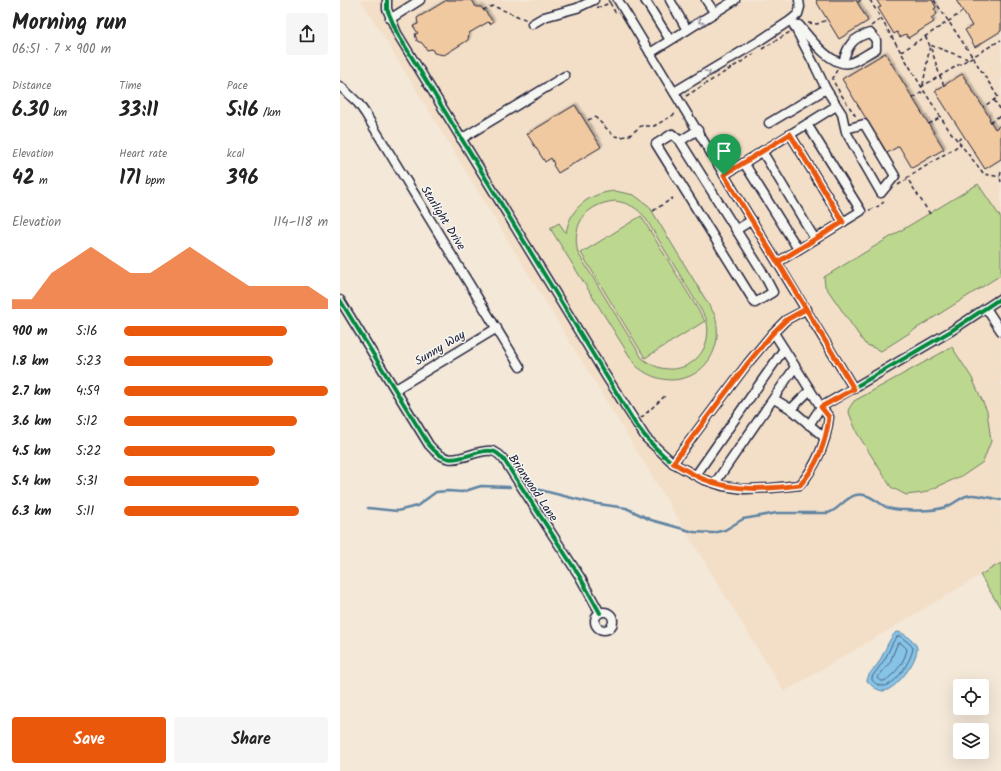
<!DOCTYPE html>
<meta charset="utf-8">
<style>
:root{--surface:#fff;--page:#f6f6f6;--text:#222;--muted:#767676;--accent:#ea580c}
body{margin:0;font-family:Kalam,sans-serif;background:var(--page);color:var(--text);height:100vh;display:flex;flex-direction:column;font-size:15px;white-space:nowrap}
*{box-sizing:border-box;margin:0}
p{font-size:13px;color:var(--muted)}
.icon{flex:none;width:22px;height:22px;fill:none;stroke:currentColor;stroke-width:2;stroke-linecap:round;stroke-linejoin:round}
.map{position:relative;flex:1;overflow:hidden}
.details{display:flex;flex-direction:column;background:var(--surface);width:340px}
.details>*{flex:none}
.tools{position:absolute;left:613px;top:679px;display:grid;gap:8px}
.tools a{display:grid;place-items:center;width:36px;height:36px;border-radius:4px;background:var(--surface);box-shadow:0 4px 16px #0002;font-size:20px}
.pin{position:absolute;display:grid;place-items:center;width:34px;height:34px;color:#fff;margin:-41px -17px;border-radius:50% 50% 50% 0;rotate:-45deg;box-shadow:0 0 4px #0007}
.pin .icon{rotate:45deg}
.round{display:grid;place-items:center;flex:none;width:42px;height:42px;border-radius:4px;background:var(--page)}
.head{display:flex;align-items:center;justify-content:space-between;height:68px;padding:0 12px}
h1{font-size:22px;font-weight:800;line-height:30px}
.figures{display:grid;grid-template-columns:repeat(3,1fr);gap:6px;height:68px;padding:4px 12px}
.figures div{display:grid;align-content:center}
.figures b{font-size:20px;font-weight:800}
.figures small{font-size:11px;font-weight:400}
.figures p{font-size:11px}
.chart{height:112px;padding:8px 12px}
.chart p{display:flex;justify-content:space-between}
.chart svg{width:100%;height:72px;margin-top:4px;fill:var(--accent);opacity:.7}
.primary-button{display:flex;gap:8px;margin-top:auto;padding:8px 12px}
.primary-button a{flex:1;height:46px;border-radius:4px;background:var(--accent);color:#fff;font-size:16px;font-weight:800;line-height:46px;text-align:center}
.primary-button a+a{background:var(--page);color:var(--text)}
ul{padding:0 12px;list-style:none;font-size:13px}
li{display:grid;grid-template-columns:64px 48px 1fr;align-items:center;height:30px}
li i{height:10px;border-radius:5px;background:var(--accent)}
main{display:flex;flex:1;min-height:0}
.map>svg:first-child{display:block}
.built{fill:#f3dfc8}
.green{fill:#bcd78e;stroke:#6f7c64;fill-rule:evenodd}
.water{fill:#86c3e6;stroke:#5e83a2}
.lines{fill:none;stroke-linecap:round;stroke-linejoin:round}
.shore{stroke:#4a627f;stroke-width:1}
.stream{stroke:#5e83a2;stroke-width:2.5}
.building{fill:#f1c9a0;stroke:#22223b;filter:url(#shadow)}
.minor-casing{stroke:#22223b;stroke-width:11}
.path{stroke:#22223b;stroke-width:1.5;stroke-dasharray:4 3;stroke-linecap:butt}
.minor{stroke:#f6f6f2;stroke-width:8}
.cycleway-casing{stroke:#f6f6f2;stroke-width:6}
.cycleway{stroke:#00873e;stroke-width:4}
.oneway{stroke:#9797a0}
.route-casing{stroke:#fff;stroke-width:8}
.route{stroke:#ea580c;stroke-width:5}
.labels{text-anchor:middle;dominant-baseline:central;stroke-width:3;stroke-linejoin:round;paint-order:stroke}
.street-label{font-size:12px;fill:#22223b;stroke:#f6f6f2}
</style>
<main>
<section class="details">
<div class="head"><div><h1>Morning run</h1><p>06:51 · 7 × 900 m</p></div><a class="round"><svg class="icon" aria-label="share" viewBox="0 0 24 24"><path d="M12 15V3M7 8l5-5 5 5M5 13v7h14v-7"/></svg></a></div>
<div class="figures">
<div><p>Distance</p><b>6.30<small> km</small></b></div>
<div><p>Time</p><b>33:11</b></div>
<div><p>Pace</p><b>5:16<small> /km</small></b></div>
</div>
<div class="figures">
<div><p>Elevation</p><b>42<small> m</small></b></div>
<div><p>Heart rate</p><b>171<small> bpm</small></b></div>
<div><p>kcal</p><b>396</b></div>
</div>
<div class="chart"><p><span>Elevation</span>114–118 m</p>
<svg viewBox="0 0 160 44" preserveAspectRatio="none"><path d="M0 44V38L10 38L20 22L30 14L40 6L50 14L60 22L70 22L80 14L90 6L100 14L110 22L120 30L130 30L140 30L150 30L160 38V44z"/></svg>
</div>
<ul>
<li><b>900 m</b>5:16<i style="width:80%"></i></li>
<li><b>1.8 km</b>5:23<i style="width:73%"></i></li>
<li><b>2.7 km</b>4:59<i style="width:100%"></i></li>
<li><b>3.6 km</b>5:12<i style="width:85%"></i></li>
<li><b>4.5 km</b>5:22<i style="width:74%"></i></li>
<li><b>5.4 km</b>5:31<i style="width:66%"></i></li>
<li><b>6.3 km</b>5:11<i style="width:86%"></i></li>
</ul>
<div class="primary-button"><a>Save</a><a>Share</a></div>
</section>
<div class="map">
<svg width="661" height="771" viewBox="0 0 661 771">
<defs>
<filter id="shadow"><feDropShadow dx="2" dy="-2" stdDeviation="1" flood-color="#0004"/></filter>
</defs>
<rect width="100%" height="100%" fill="#f4e8d9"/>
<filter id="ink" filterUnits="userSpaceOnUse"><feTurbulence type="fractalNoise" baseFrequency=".025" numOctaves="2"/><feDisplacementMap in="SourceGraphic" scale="8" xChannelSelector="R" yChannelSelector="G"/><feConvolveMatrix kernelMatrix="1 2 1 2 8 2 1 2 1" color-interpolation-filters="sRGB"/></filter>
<g filter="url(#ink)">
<polygon class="built" points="21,0 661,0 661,563 444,692"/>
<g class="green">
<polygon points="638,184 661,218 661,275 541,351 525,344 485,286 484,277"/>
<path d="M275 191 294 195 309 206 375 315C389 367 336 401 295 365L210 228 219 223 226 233C230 207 250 193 275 191ZM275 201C289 203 298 208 306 219L366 318C377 359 334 385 302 358L238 253C231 224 246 204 275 201Z"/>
<polygon points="301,216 365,321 305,358 241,253"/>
<polygon points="612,347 632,378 647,411 651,441 643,462 624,475 583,493 566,495 551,487 517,433 508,410 514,401"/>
<polygon points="661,563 661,609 640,575"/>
</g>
<path class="water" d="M556 632C562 632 565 635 570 638 573 641 576 644 577 648 578 661 555 691 543 691 536 690 532 686 527 681 528 674 532 671 537 665 544 655 547 641 556 632Z"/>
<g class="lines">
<g class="shore">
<path d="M560 636 570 644 573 648C572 659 555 687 543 686 538 686 535 683 532 680V677L545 659 553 642 557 637Z"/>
<path d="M558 643H561L567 649C565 661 555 675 544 681H540L538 677 550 662Z"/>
</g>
<g class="stream">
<path d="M196 489 252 503 286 508 311 520 354 532 373 533 385 530 403 519 437 513H488C499 510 504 498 516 495 527 492 537 502 546 507 552 510 561 510 567 510 580 511 594 511 606 507 615 504 622 495 631 495 639 494 653 499 661 500"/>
<polyline points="28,508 57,511 77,506 96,492 108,491 122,492 141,486 170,487"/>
</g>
</g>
<g class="building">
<polygon points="107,0 132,0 136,7 141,7 144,11 145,11 153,22 150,24 148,22 129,33 128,40 104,55 94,53 92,49 87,50 82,43 77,41 75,34 78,33 73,26 78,24 77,18"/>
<polygon points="477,0 516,0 528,21 499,39 476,1"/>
<polygon points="538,0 592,0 596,7 594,9 597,14 591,18 594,22 568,38 566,34 560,37 557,32 554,34 538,8 541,7 537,1"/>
<polygon points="616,0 661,0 661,31 635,47 625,30 632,26"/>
<polygon points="545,53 604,149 572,168 559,146 547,153 502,79"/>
<polygon points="622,74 650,118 649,119 655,129 661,125 661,159 645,169 595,91"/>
<polygon points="235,105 261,147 218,173 213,165 214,164 211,158 205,162 187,134"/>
</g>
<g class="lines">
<g class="minor-casing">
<g id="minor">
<path d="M47 0V9L57 33 266 376 306 438 333 463 362 479 383 486 404 489 431 488 460 485C477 465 486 443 489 417L481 407 434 333"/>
<polyline points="278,0 514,389"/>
<polyline points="305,0 330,40"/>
<polyline points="330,0 347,30"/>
<polyline points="366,0 374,12"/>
<polyline points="50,19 80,0"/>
<polyline points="451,20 476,68 486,89 502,114 506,132 541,193 555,176 524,124 506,129"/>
<polyline points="192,24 204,17 237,8 254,0"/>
<path d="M454 24 459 25C469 37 492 68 510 63 519 60 528 53 536 49V40L530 33C513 37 507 46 503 63"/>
<polyline points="310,53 395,0"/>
<polyline points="0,86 18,103 25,113 180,367"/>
<polyline points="334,92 416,43 451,20 458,14 460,7 459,0"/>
<polyline points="429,123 486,89"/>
<polyline points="450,134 503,222"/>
<polyline points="121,139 225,76"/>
<polyline points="340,141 332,134 316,144 415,303 433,292 422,271 340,141 358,130"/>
<polyline points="422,151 475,239"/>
<polyline points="404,163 458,249"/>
<polyline points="384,175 467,124"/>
<polyline points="396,230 412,220"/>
<polyline points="438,262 521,211 467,124 496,106"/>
<path d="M0 300 89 445C105 464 115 460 136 453 141 452 146 450 152 451 156 452 161 456 164 460L240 577 260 613"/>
<polyline points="646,308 661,331"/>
<polyline points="56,389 157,328"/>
<polyline points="434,399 451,409 470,390"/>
<polyline points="451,409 485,438"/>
<polyline points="469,425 481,407 611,331 661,298"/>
<polyline points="333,463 408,363 432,334 446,320 467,309"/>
<polyline points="356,475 444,349"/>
<polyline points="375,483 455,367"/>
<circle cx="264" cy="621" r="9"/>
</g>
</g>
<g class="path">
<polyline points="530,0 584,91 609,130 644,174 660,177"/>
<polyline points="594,0 632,56 658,97 643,107"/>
<polyline points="518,2 521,0"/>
<polyline points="270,3 276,14"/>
<polyline points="257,8 270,3 268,0"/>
<polyline points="143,10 153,6 187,20"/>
<polyline points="468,23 477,24 487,20"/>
<polyline points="531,26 541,19"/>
<path d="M585 36C594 51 596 69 604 85"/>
<polyline points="422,49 450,32"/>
<polyline points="561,52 609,21 623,11"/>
<path d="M497 70C496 72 493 76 493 79 493 84 513 112 517 118"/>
<polyline points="583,85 590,45 628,59"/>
<polyline points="581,87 661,40"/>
<polyline points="346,96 414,54"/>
<polyline points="573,98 584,91"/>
<polyline points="654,100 661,110"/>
<polyline points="248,120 255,117 274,136 281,137 290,135 301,126 314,126 337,113"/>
<polyline points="650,122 661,115"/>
<polyline points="589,124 601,117"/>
<polyline points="618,140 624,136"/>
<polyline points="661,172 660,177 661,182"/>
<polyline points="558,185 568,179"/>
<path d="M529 210C534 209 542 205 545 200"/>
<polyline points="313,211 333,198"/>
<polyline points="590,214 567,178 621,144"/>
<polyline points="301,418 326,395"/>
</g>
<use href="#minor" class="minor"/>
<g class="cycleway-casing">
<g id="cycleway">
<path d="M47 0V9L57 33 295 423C305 437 319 453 333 463 351 476 383 488 405 489 423 490 442 487 460 485 477 465 486 443 489 417L481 407 611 331 661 298"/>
<path d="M0 300 89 445C105 464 115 460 136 453 141 452 146 450 152 451 156 452 161 456 164 460L240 577 260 613"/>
</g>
</g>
<use href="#cycleway" class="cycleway"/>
</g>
<defs><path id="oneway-chevron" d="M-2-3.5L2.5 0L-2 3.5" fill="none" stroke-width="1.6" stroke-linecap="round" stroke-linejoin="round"/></defs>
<g class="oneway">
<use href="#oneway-chevron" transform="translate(361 21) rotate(147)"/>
<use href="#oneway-chevron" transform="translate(368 73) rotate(-31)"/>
</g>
</g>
<g class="lines" filter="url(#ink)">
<g class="route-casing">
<path id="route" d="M384 175 466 309 446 320 432 334 408 363 333 463C343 468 353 475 363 479 395 492 427 489 460 485 478 465 486 443 489 417L481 407 514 389 438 262 503 222 450 134 384 175"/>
</g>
<use href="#route" class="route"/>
</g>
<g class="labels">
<g class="street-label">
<text transform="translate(103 218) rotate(58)">Starlight Drive</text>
<text transform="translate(100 348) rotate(-31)">Sunny Way</text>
<text transform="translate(193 488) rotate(56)">Briarwood Lane</text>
</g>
</g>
</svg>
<div class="tools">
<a><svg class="icon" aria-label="locate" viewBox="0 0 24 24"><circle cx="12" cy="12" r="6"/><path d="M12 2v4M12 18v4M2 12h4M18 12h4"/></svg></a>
<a><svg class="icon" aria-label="layers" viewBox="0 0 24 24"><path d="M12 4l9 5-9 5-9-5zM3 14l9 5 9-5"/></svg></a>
</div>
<div class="pin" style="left:384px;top:175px;background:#1e9e55"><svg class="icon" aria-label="arrive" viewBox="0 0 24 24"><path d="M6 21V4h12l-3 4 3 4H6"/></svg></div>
</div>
</main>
